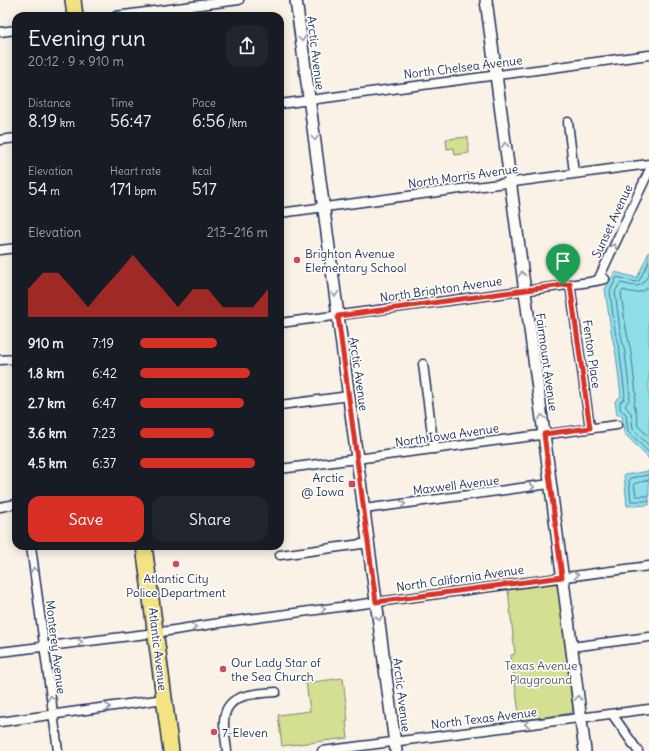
<!DOCTYPE html>
<meta charset="utf-8">
<style>
:root{--surface:#171b24;--page:#20242c;--text:#f1f3f6;--muted:#9ea1a6;--accent:#d93025}
body{margin:0;font-family:Delius,sans-serif;background:var(--page);color:var(--text);height:100vh;display:flex;flex-direction:column;font-size:15px;white-space:nowrap}
*{box-sizing:border-box;margin:0}
p{font-size:13px;color:var(--muted)}
.icon{flex:none;width:22px;height:22px;fill:none;stroke:currentColor;stroke-width:2;stroke-linecap:round;stroke-linejoin:round}
.map{position:relative;flex:1;overflow:hidden}
.side{position:absolute;left:12px;top:12px;width:272px;height:538px;display:flex;flex-direction:column;background:var(--surface);border-radius:12px;box-shadow:0 2px 10px #0003}
.side>*{flex:none}
.pin{position:absolute;display:grid;place-items:center;width:34px;height:34px;color:#fff;margin:-41px -17px;border-radius:50% 50% 50% 0;rotate:-45deg;box-shadow:0 0 4px #0007}
.pin .icon{rotate:45deg}
.round{display:grid;place-items:center;flex:none;width:42px;height:42px;border-radius:12px;background:var(--page)}
.summary{display:flex;align-items:center;justify-content:space-between;height:68px;padding:0 16px}
h1{font-size:22px;font-weight:600;line-height:30px}
.stats{display:grid;grid-template-columns:repeat(3,1fr);gap:6px;height:68px;padding:4px 16px}
.stats div{display:grid;align-content:center}
.stats b{font-size:17px;font-weight:600}
.stats small{font-size:11px;font-weight:400}
.stats p{font-size:11px}
.chart{height:112px;padding:8px 16px}
.chart p{display:flex;justify-content:space-between}
.chart svg{width:100%;height:72px;margin-top:4px;fill:var(--accent);opacity:.7}
.button{display:flex;gap:8px;margin-top:auto;padding:8px 16px}
.button a{flex:1;height:46px;border-radius:12px;background:var(--accent);color:#fff;font-size:16px;font-weight:600;line-height:46px;text-align:center}
.button a+a{background:var(--page);color:var(--text)}
ul{padding:0 16px;list-style:none;font-size:13px}
li{display:grid;grid-template-columns:64px 48px 1fr;align-items:center;height:30px}
li i{height:10px;border-radius:5px;background:var(--accent)}
.map>svg:first-child{display:block}
.green{fill:#d4df92;stroke:#788778}
.water{fill:#8fdfe9;stroke:#6199b1}
.lines{fill:none;stroke-linecap:round;stroke-linejoin:round}
.shore{stroke:#497596;stroke-width:1}
.street-casing{stroke:#1b2f5e;stroke-width:11}
.secondary-casing{stroke:#1b2f5e;stroke-width:14}
.highway-casing{stroke:#1b2f5e;stroke-width:18}
.street{stroke:#fdfcf7;stroke-width:8}
.secondary{stroke:#fdfcf7;stroke-width:11}
.highway{stroke:#f4e382;stroke-width:15}
.oneway{stroke:#8c96aa}
.route-casing{stroke:#fff;stroke-width:8}
.route{stroke:#d93025;stroke-width:5}
.poi-dot{fill:#d1495b;stroke:#fdfcf7;stroke-width:1.5}
.labels{text-anchor:middle;dominant-baseline:central;stroke-width:3.5;stroke-linejoin:round;paint-order:stroke}
.street-label{font-size:12px;fill:#1b2f5e;stroke:#fdfcf7}
.poi-label{font-size:12px;fill:#1b2f5e;stroke:#fdfcf7;text-anchor:start}
.park-label{font-size:12px;fill:#495b6b;stroke:#fdfcf7}
</style>
<div class="map">
<svg width="649" height="751" viewBox="0 0 649 751">
<rect width="100%" height="100%" fill="#faf2e6"/>
<filter id="ink" filterUnits="userSpaceOnUse"><feTurbulence type="fractalNoise" baseFrequency=".025" numOctaves="2"/><feDisplacementMap in="SourceGraphic" scale="8" xChannelSelector="R" yChannelSelector="G"/><feConvolveMatrix kernelMatrix="1 2 1 2 8 2 1 2 1" color-interpolation-filters="sRGB"/></filter>
<g filter="url(#ink)">
<g class="green">
<polygon points="468,137 469,153 455,155 454,148 447,149 446,139"/>
<polygon points="553,583 556,584 558,586 573,710 571,713 520,721 511,655 515,654 508,590"/>
<polygon points="343,678 348,721 346,721 348,738 282,746 278,715 310,711 306,683"/>
</g>
<g class="water">
<polygon points="649,252 649,459 624,433 622,415 617,415 615,401 621,396 616,355 611,331 605,289 615,272 637,278"/>
<polygon points="649,471 649,505 627,506 624,475"/>
</g>
<g class="lines">
<g class="shore">
<polyline points="649,261 639,281 636,282 617,277 610,291 615,331 620,354 625,395 624,399 620,402 620,409 626,414 628,431 649,453"/>
<path d="M649 273C640 291 637 286 620 283L615 292 620 330 625 353 630 395 629 400 625 406 631 413 633 429 649 446"/>
<path d="M649 286C641 295 633 293 623 290L621 293 626 329 631 352 636 394 634 405 636 411 638 426 649 437"/>
<polyline points="649,475 630,478 629,480 631,501 649,501"/>
<polyline points="649,480 636,483 634,484 636,496 649,496"/>
</g>
<g class="street-casing">
<g id="street">
<polyline points="116,16 239,0"/>
<polyline points="0,32 16,30"/>
<polyline points="280,104 649,55"/>
<polyline points="568,122 574,173"/>
<polyline points="0,140 16,138"/>
<polyline points="280,213 649,164"/>
<polyline points="0,250 16,248"/>
<polyline points="596,281 599,278 649,171"/>
<polyline points="570,284 590,428"/>
<polyline points="280,323 590,282 605,279"/>
<polyline points="0,360 16,359"/>
<polyline points="423,364 434,449"/>
<polyline points="280,405 349,396"/>
<polyline points="280,469 617,425"/>
<polyline points="0,507 16,504"/>
<polyline points="364,509 550,484"/>
<polyline points="31,546 58,751"/>
<polyline points="280,555 369,543"/>
<polyline points="571,647 649,637"/>
<polyline points="0,652 155,633 226,622 649,566"/>
<polyline points="612,714 638,751"/>
<polyline points="0,722 164,699"/>
<path d="M227 751C226 742 224 732 224 723 224 693 253 694 276 692"/>
<polyline points="322,751 649,709"/>
</g>
</g>
<g class="secondary-casing">
<g id="secondary">
<polyline points="296,0 396,751"/>
<polyline points="486,0 544,434 585,751"/>
</g>
</g>
<g class="highway-casing">
<g id="highway">
<polyline points="73,0 75,16"/>
<polyline points="144,546 171,751"/>
</g>
</g>
<use href="#street" class="street"/>
<use href="#secondary" class="secondary"/>
<use href="#highway" class="highway"/>
</g>
<defs><path id="oneway-chevron" d="M-2-3.5L2.5 0L-2 3.5" fill="none" stroke-width="1.6" stroke-linecap="round" stroke-linejoin="round"/></defs>
<g class="oneway">
<use href="#oneway-chevron" transform="translate(302 39) rotate(82)"/>
<use href="#oneway-chevron" transform="translate(315 138) rotate(82)"/>
<use href="#oneway-chevron" transform="translate(505 145) rotate(-97)"/>
<use href="#oneway-chevron" transform="translate(614 246) rotate(-65)"/>
<use href="#oneway-chevron" transform="translate(522 274) rotate(-98)"/>
<use href="#oneway-chevron" transform="translate(335 294) rotate(83)"/>
<use href="#oneway-chevron" transform="translate(542 417) rotate(-98)"/>
<use href="#oneway-chevron" transform="translate(532 487) rotate(-8)"/>
<use href="#oneway-chevron" transform="translate(403 504) rotate(-7)"/>
<use href="#oneway-chevron" transform="translate(34 570) rotate(-97)"/>
<use href="#oneway-chevron" transform="translate(576 575) rotate(-7)"/>
<use href="#oneway-chevron" transform="translate(323 609) rotate(-8)"/>
<use href="#oneway-chevron" transform="translate(379 618) rotate(83)"/>
<use href="#oneway-chevron" transform="translate(194 627) rotate(-9)"/>
<use href="#oneway-chevron" transform="translate(80 642) rotate(-7)"/>
<use href="#oneway-chevron" transform="translate(51 698) rotate(-98)"/>
<use href="#oneway-chevron" transform="translate(578 698) rotate(-96)"/>
<use href="#oneway-chevron" transform="translate(108 707) rotate(-8)"/>
<use href="#oneway-chevron" transform="translate(527 724) rotate(173)"/>
</g>
</g>
<g class="lines" filter="url(#ink)">
<g class="route-casing">
<polygon id="route" points="570,284 590,428 544,434 562,577 376,602 338,316"/>
</g>
<use href="#route" class="route"/>
</g>
<g class="poi-dot">
<circle cx="297" cy="260" r="4"/>
<rect x="348" y="480" width="8" height="8" rx="2"/>
<circle cx="176" cy="564" r="4"/>
<circle cx="223" cy="669" r="4"/>
<circle cx="214" cy="732" r="4"/>
</g>
<g class="labels">
<g class="street-label">
<text transform="translate(316 53) rotate(83)">Arctic Avenue</text>
<text transform="translate(463 67) rotate(-7)">North Chelsea Avenue</text>
<text transform="translate(463 176) rotate(-8)">North Morris Avenue</text>
<text transform="translate(612 221) rotate(-65)">Sunset Avenue</text>
<text transform="translate(441 289) rotate(-8)">North Brighton Avenue</text>
<text transform="translate(592 354) rotate(82)">Fenton Place</text>
<text transform="translate(547 362) rotate(82)">Fairmount Avenue</text>
<text transform="translate(359 374) rotate(82)">Arctic Avenue</text>
<text transform="translate(447 435) rotate(-8)">North Iowa Avenue</text>
<text transform="translate(456 485) rotate(-7)">Maxwell Avenue</text>
<text transform="translate(460 578) rotate(-8)">North California Avenue</text>
<text transform="translate(56 647) rotate(83)">Monterey Avenue</text>
<text transform="translate(158 649) rotate(83)">Atlantic Avenue</text>
<text transform="translate(402 695) rotate(83)">Arctic Avenue</text>
<text transform="translate(484 718) rotate(-7)">North Texas Avenue</text>
</g>
<g class="poi-label">
<text x="305" y="253">Brighton Avenue<tspan x="305" dy="14">Elementary School</tspan></text>
<text x="344" y="477" text-anchor="end">Arctic<tspan x="344" dy="14">@ Iowa</tspan></text>
<text x="176" y="578" text-anchor="middle">Atlantic City<tspan x="176" dy="14">Police Department</tspan></text>
<text x="231" y="662">Our Lady Star of<tspan x="231" dy="14">the Sea Church</tspan></text>
<text x="222" y="732">7-Eleven</text>
</g>
<g class="park-label">
<text x="541" y="665">Texas Avenue<tspan x="541" dy="14">Playground</tspan></text>
</g>
</g>
</svg>
<div class="pin" style="left:563px;top:285px;background:#1e9e55"><svg class="icon" aria-label="arrive" viewBox="0 0 24 24"><path d="M6 21V4h12l-3 4 3 4H6"/></svg></div>
<section class="side">
<div class="summary"><div><h1>Evening run</h1><p>20:12 · 9 × 910 m</p></div><a class="round"><svg class="icon" aria-label="share" viewBox="0 0 24 24"><path d="M12 15V3M7 8l5-5 5 5M5 13v7h14v-7"/></svg></a></div>
<div class="stats">
<div><p>Distance</p><b>8.19<small> km</small></b></div>
<div><p>Time</p><b>56:47</b></div>
<div><p>Pace</p><b>6:56<small> /km</small></b></div>
</div>
<div class="stats">
<div><p>Elevation</p><b>54<small> m</small></b></div>
<div><p>Heart rate</p><b>171<small> bpm</small></b></div>
<div><p>kcal</p><b>517</b></div>
</div>
<div class="chart"><p><span>Elevation</span>213–216 m</p>
<svg viewBox="0 0 160 44" preserveAspectRatio="none"><path d="M0 44V27L10 17L20 17L30 27L40 38L50 27L60 17L70 6L80 17L90 27L100 38L110 27L120 27L130 38L140 38L150 38L160 27V44z"/></svg>
</div>
<ul>
<li><b>910 m</b>7:19<i style="width:60%"></i></li>
<li><b>1.8 km</b>6:42<i style="width:86%"></i></li>
<li><b>2.7 km</b>6:47<i style="width:81%"></i></li>
<li><b>3.6 km</b>7:23<i style="width:58%"></i></li>
<li><b>4.5 km</b>6:37<i style="width:90%"></i></li>
</ul>
<div class="button"><a>Save</a><a>Share</a></div>
</section>
</div>
